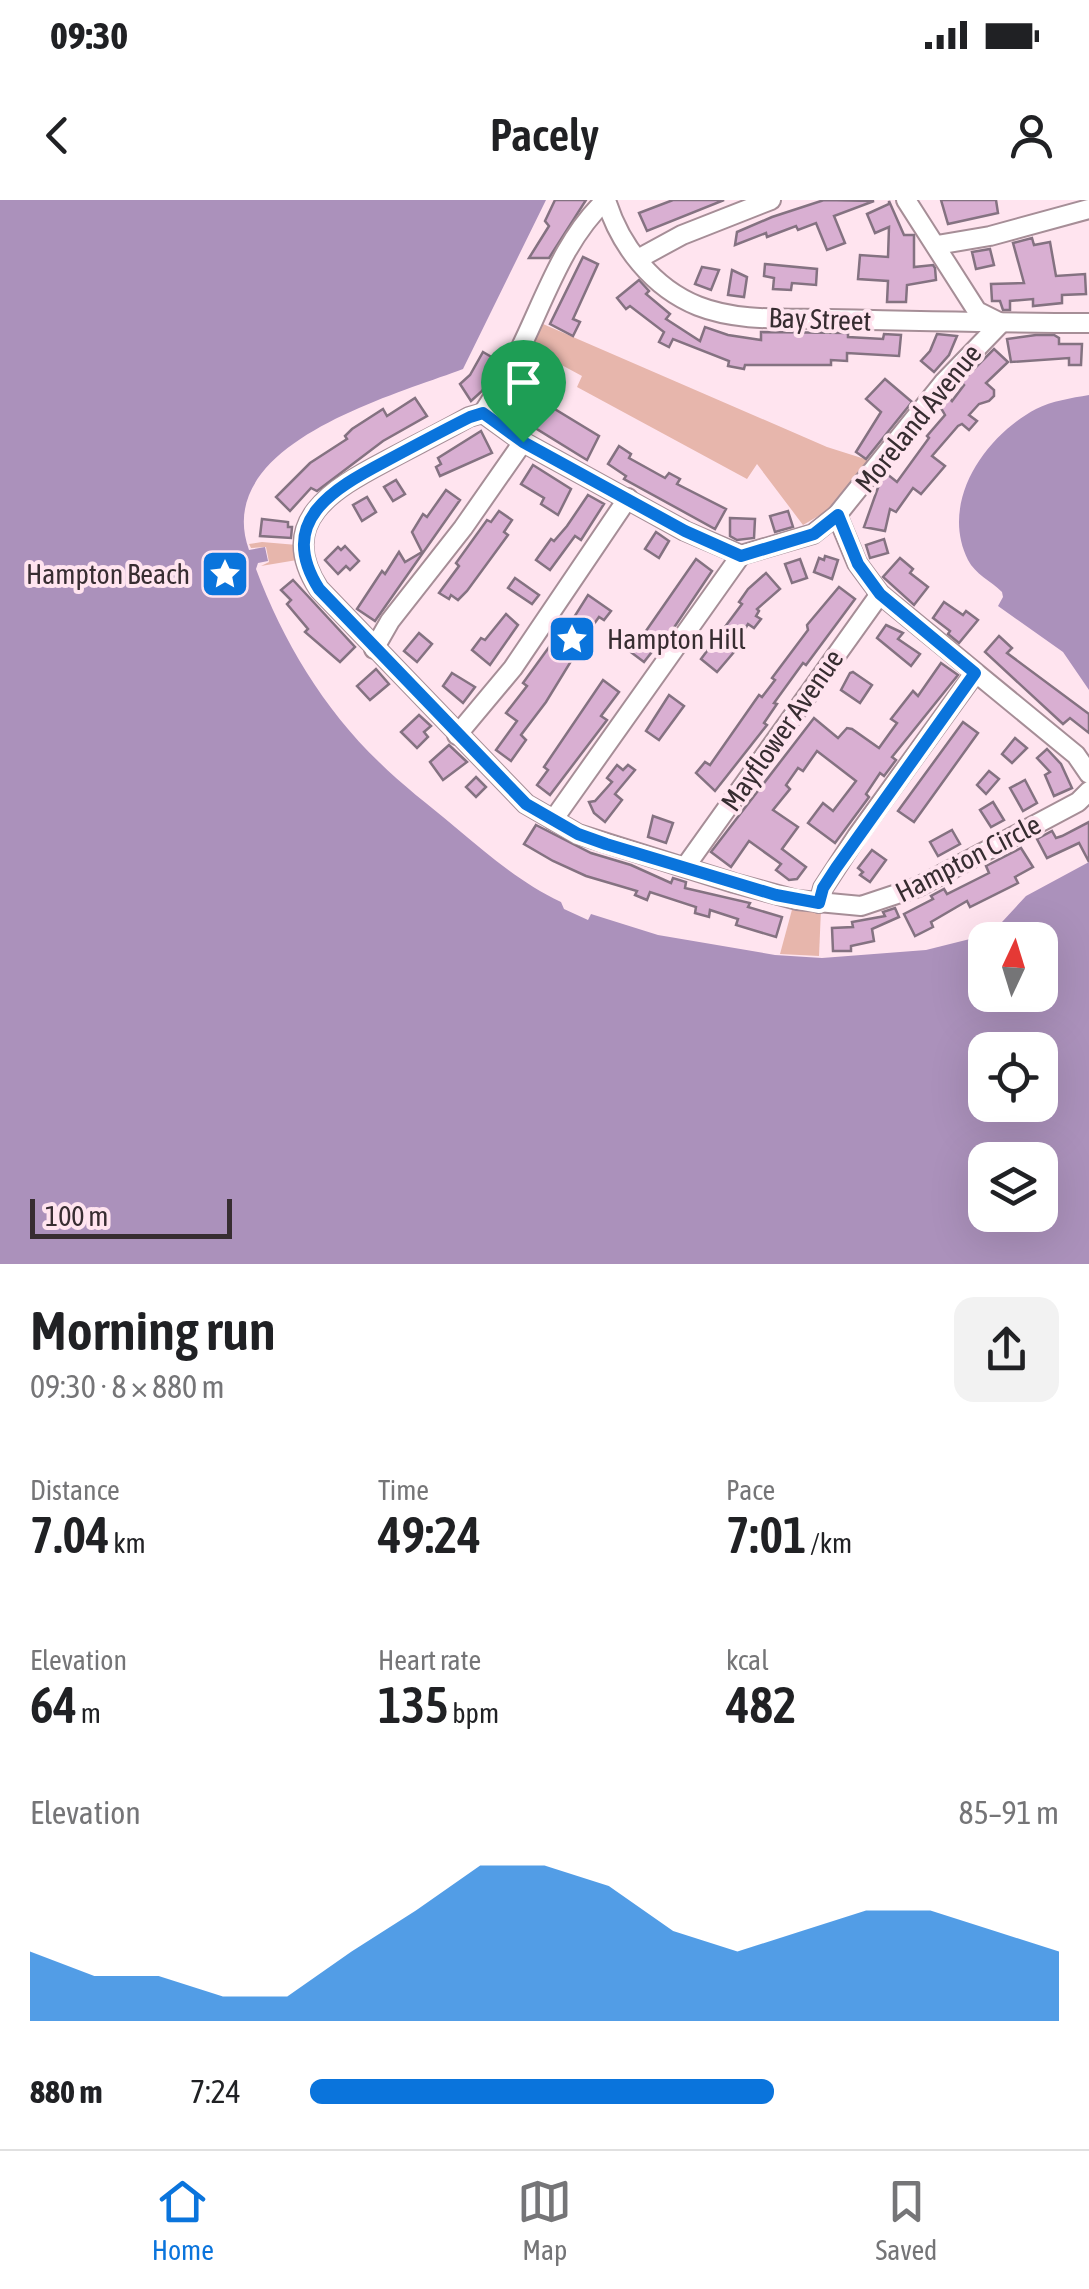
<!DOCTYPE html>
<meta charset="utf-8">
<style>
:root{--surface:#fff;--page:#f2f2f2;--text:#202124;--muted:#757577;--line:#e0e0e0;--accent:#0a74dc}
body{margin:0;font-family:"Asap Condensed",sans-serif;background:var(--page);color:var(--text);height:100vh;display:flex;flex-direction:column;font-size:38px;white-space:nowrap}
*{box-sizing:border-box;margin:0}
p{font-size:32px;color:var(--muted)}
.icon{flex:none;width:55px;height:55px;fill:none;stroke:currentColor;stroke-width:2;stroke-linecap:round;stroke-linejoin:round}
.map{position:relative;height:1064px;overflow:hidden}
.drawer{display:flex;flex-direction:column;background:var(--surface);flex:1}
.drawer>*{flex:none}
.needle{width:65px;rotate:4deg}
.tools{position:absolute;left:968px;top:722px;display:grid;gap:20px}
.tools a{display:grid;place-items:center;width:90px;height:90px;border-radius:20px;background:var(--surface);box-shadow:0 10px 40px #0002;font-size:50px}
.scale{position:absolute;left:30px;bottom:25px;width:202px;box-sizing:border-box;padding-left:10px;border:5px solid #372d31;border-top:0;font-size:28px;line-height:35px;white-space:nowrap;color:#372d31;-webkit-text-stroke:8px #ffe4ef;paint-order:stroke}
.pin{position:absolute;display:grid;place-items:center;width:85px;height:85px;color:#fff;margin:-102px -42px;border-radius:50% 50% 50% 0;rotate:-45deg;box-shadow:0 0 10px #0007}
.pin .icon{rotate:45deg}
.round{display:grid;place-items:center;flex:none;width:105px;height:105px;border-radius:20px;background:var(--page)}
.summary{display:flex;align-items:center;justify-content:space-between;height:170px;padding:0 30px}
h1{font-size:55px;font-weight:600;line-height:75px}
.metrics{display:grid;grid-template-columns:repeat(3,1fr);gap:15px;height:170px;padding:10px 30px}
.metrics div{display:grid;align-content:center}
.metrics b{font-size:50px;font-weight:600}
.metrics small{font-size:28px;font-weight:400}
.metrics p{font-size:28px}
.chart{height:280px;padding:20px 30px}
.chart p{display:flex;justify-content:space-between}
.chart svg{width:100%;height:180px;margin-top:10px;fill:var(--accent);opacity:.7}
ul{padding:0 30px;list-style:none;font-size:32px}
li{display:grid;grid-template-columns:160px 120px 1fr;align-items:center;height:75px}
li i{height:25px;border-radius:12px;background:var(--accent)}
.status{display:flex;justify-content:space-between;align-items:center;height:70px;padding:0 50px;background:var(--surface);direction:ltr}
.status svg{height:28px;fill:currentColor}
header{display:flex;justify-content:space-between;align-items:center;height:130px;padding:0 30px;background:var(--surface);font-size:45px;font-weight:600}
.dock{display:flex;justify-content:space-around;align-items:center;height:140px;border-top:2px solid var(--line);background:var(--surface);font-size:28px;color:var(--muted)}
.dock a{display:grid;justify-items:center;gap:5px}
.dock .on{color:var(--accent)}
.map>svg:first-child{display:block}
.green{fill:#e7b6ac}
.water{fill:#ab91bb;fill-rule:evenodd}
.building{fill:#d9afd2;stroke:#847281;stroke-width:2.5}
.lines{fill:none;stroke-linecap:round;stroke-linejoin:round}
.minor-casing{stroke:#a68e97;stroke-width:22}
.minor{stroke:#fff;stroke-width:18}
.route-casing{stroke:#fff;stroke-width:20}
.route{stroke:#0a74dc;stroke-width:12}
.labels{text-anchor:middle;dominant-baseline:central;stroke-width:8;stroke-linejoin:round;paint-order:stroke}
.street-label{font-size:28px;fill:#372d31;stroke:#ffe4ef}
.poi-label{font-size:28px;fill:#372d31;stroke:#ffe4ef;text-anchor:end}
</style>
<div class="status"><b>09:30</b><svg viewBox="0 0 49 12"><path d="M0 12V9h3v3zM5 12V6h3v6zM10 12V3h3v9zM15 12V0h3v12zM26 1h20v11H26zM47 4h2v5h-2z"/></svg></div>
<header><svg class="icon" aria-label="back" viewBox="0 0 24 24"><path d="M15 5l-7 7 7 7"/></svg>Pacely<svg class="icon" aria-label="person" viewBox="0 0 24 24"><circle cx="12" cy="8" r="4"/><path d="M4 21q1-7 8-7t8 7"/></svg></header>
<div class="map">
<svg width="1089" height="1064" viewBox="0 0 1089 1064">
<rect width="100%" height="100%" fill="#ffe4ef"/>
<g class="green">
<polygon points="543,124 827,247 868,260 827,311 803,325 757,264 747,279 577,187 582,176 530,148"/>
<polygon points="262,342 297,345 297,360 261,366 269,362 266,347 251,348 249,344"/>
<polygon points="793,706 821,709 819,756 780,754"/>
</g>
<g class="water">
<path d="M0 0H546L463 169C392 196 211 244 249 350L265 347 268 361 258 363 256 369C283 441 323 508 379 562 402 585 429 605 455 627 489 655 520 683 561 702L564 709 588 720 591 714 658 735 775 755 822 758 926 750 982 736 1002 722 1026 696 1089 662V1064H0ZM985 740H1040V795H985ZM985 850H1040V905H985ZM985 960H1040V1015H985Z"/>
<path d="M1089 195V490L1063 452 998 406 1003 397 1002 392C991 381 975 374 968 360 939 302 985 236 1036 209 1052 201 1071 198 1089 195Z"/>
</g>
<g class="building">
<polygon points="555,0 586,0 549,58 529,58 549,26 545,21"/>
<polygon points="673,0 724,0 647,31 639,13"/>
<polygon points="824,0 874,1 834,16 845,43 827,50 816,23 798,30 796,26 767,37 766,33 735,45 737,32 772,17"/>
<polygon points="941,0 996,0 998,13 948,24"/>
<polygon points="889,1 904,35 914,35 914,67 933,65 935,68 936,80 907,85 906,102 887,102 888,81 858,79 860,55 888,57 889,27 875,33 867,14 889,4"/>
<polygon points="1032,38 1034,45 1050,42 1056,76 1085,74 1086,94 1062,95 1062,103 1033,106 1033,99 1010,101 1010,110 1003,110 1000,101 992,101 991,84 1024,83 1013,43"/>
<polygon points="990,49 994,65 976,69 972,52"/>
<polygon points="583,57 598,64 573,119 580,122 573,136 550,124"/>
<polygon points="765,64 817,69 816,85 792,83 791,90 773,89 774,78 764,76"/>
<polygon points="702,67 719,70 711,90 695,84"/>
<polygon points="732,70 747,77 744,97 728,95"/>
<polygon points="639,80 649,91 646,94 670,114 666,119 700,141 705,127 728,135 761,140 761,132 848,133 848,137 883,139 884,134 901,135 899,156 847,153 847,161 831,160 831,165 745,165 744,169 728,166 729,161 673,139 669,147 659,142 664,132 630,106 626,109 617,98"/>
<polygon points="937,134 957,136 949,155 934,172 921,161 930,151"/>
<polygon points="1036,135 1054,135 1059,138 1059,144 1082,144 1081,165 1069,165 1069,158 1011,162 1007,139"/>
<polygon points="994,149 1008,162 986,183 994,190 994,196 989,201 979,204 969,215 977,221 969,230 962,224 958,226 932,256 945,266 921,294 913,288 896,312 890,309 885,331 864,327 880,282 887,274 897,282 929,238 927,236 945,215 941,208 949,198 952,201 964,185 961,182"/>
<polygon points="483,152 500,162 482,191 471,201 460,184 470,175"/>
<polygon points="534,153 552,163 535,197 599,236 587,260 506,210 512,199 515,201 529,174 524,172"/>
<polygon points="885,179 912,202 866,259 856,252 881,212 866,199"/>
<polygon points="415,198 427,216 383,241 317,291 311,288 290,311 276,297 310,263 347,239 345,236 352,229 383,209 387,216"/>
<polygon points="481,231 492,253 440,276 436,267 441,264 438,258"/>
<polygon points="619,246 631,254 629,258 665,278 669,273 680,279 677,284 726,309 715,329 624,279 626,276 608,264"/>
<polygon points="533,265 571,289 558,315 541,304 544,298 521,284"/>
<polygon points="396,280 405,294 393,301 384,287"/>
<polygon points="446,290 460,300 375,421 357,409 382,371 385,374 399,352 405,362 422,352 412,332 423,314 427,317"/>
<polygon points="588,295 604,304 581,340 575,336 550,370 536,360 551,339 554,341 567,326"/>
<polygon points="367,297 376,312 362,321 353,305"/>
<polygon points="499,311 512,320 504,332 508,335 467,391 458,400 451,395 449,399 439,393 459,366 456,363 487,320 491,322"/>
<polygon points="788,311 793,327 775,332 770,316"/>
<polygon points="730,318 755,319 754,338 737,340 730,336"/>
<polygon points="262,319 288,322 288,327 292,327 291,338 260,336"/>
<polygon points="656,332 669,341 659,358 645,349"/>
<polygon points="884,339 888,353 870,358 866,345"/>
<polygon points="345,346 359,361 350,370 346,366 338,374 325,360 338,347 341,350"/>
<polygon points="825,356 838,360 832,379 814,372 819,358 824,360"/>
<polygon points="900,358 913,369 910,373 928,387 914,405 883,377"/>
<polygon points="696,359 712,371 665,441 662,439 644,462 628,450 636,438 639,441"/>
<polygon points="800,359 807,378 792,383 785,364"/>
<polygon points="766,373 780,389 757,409 759,411 756,416 761,419 754,428 748,424 736,443 740,445 717,472 701,459 742,404 739,402 748,389"/>
<polygon points="515,378 539,395 532,404 508,388"/>
<polygon points="293,380 355,447 340,462 305,432 308,429 287,404 291,400 281,390"/>
<polygon points="839,387 855,399 806,465 803,463 774,503 777,504 764,523 767,525 715,591 696,573 705,562 710,565 759,495 762,497 775,480 772,478 808,430 807,425"/>
<polygon points="588,395 611,411 604,420 599,417 571,456 573,458 546,502 521,535 526,540 511,561 496,550 517,521 506,513 527,486 523,483 552,443 556,446"/>
<polygon points="944,402 963,415 966,411 978,420 959,443 948,434 950,431 933,418"/>
<polygon points="506,414 518,425 490,465 472,450 481,438 485,440"/>
<polygon points="886,425 903,433 898,439 920,454 911,466 877,438"/>
<polygon points="419,433 432,444 417,462 404,451"/>
<polygon points="999,436 1012,448 1007,453 1089,514 1089,533 1070,518 1063,524 985,452"/>
<polygon points="941,463 958,475 892,557 896,560 884,576 880,573 866,594 869,597 835,643 808,623 823,603 833,611 856,581 817,551 803,571 798,568 786,585 790,589 773,610 798,627 782,649 806,667 797,679 789,680 776,670 781,664 749,641 731,667 711,652 814,518 838,538 847,528 852,529 879,548 897,523 891,519 913,491 918,496"/>
<polygon points="376,469 389,484 370,500 357,486"/>
<polygon points="853,472 872,485 860,503 841,490 850,473"/>
<polygon points="452,473 475,487 463,503 443,486"/>
<polygon points="603,480 619,492 601,516 607,520 550,595 537,585 548,570 544,567"/>
<polygon points="669,495 684,506 659,540 646,531"/>
<polygon points="419,515 431,526 424,532 428,537 417,548 401,532"/>
<polygon points="963,522 978,533 914,622 898,611"/>
<polygon points="1015,538 1027,548 1012,563 1002,554"/>
<polygon points="449,545 467,562 443,580 430,562"/>
<polygon points="1047,549 1061,564 1072,588 1054,596 1045,575 1050,572 1037,558"/>
<polygon points="617,565 623,570 628,565 635,570 615,594 622,600 605,622 594,613 589,602 595,601 612,582 607,578"/>
<polygon points="989,571 999,579 986,594 977,585"/>
<polygon points="476,577 486,587 476,597 466,587"/>
<polygon points="1025,580 1037,603 1023,611 1010,588"/>
<polygon points="993,602 1004,620 991,627 980,610"/>
<polygon points="653,616 673,623 666,643 648,637"/>
<polygon points="1089,622 1089,662 1079,643 1047,658 1037,639 1052,631 1056,638 1062,636"/>
<polygon points="536,625 591,653 631,665 671,683 673,678 686,682 685,688 750,703 748,707 782,717 776,737 736,725 738,719 710,710 709,717 695,713 696,707 650,692 647,700 635,695 637,691 586,676 553,661 524,644"/>
<polygon points="952,630 960,644 938,656 930,642"/>
<polygon points="1021,648 1033,667 1015,677 1018,683 970,707 967,701 931,722 933,727 915,736 904,714 933,699 931,696 944,689 947,694 989,673 986,666"/>
<polygon points="872,650 886,660 870,682 860,675 863,672 858,668"/>
<polygon points="895,708 899,717 872,729 874,741 851,746 851,751 833,751 832,728 853,727 852,722 885,716 883,712"/>
</g>
<g class="lines">
<g class="minor-casing">
<g id="minor">
<path d="M606 0C620 46 653 88 698 106 738 122 786 118 828 119 915 121 1002 123 1089 123"/>
<polyline points="937,45 990,36 1089,9"/>
<polyline points="638,59 682,35 771,0"/>
<path d="M483 213C493 197 503 182 512 165 541 111 560 42 606 0"/>
<polyline points="837,315 944,182 1001,123 977,111 906,0"/>
<polyline points="374,449 390,421 463,328 523,242"/>
<polyline points="457,535 513,468 628,298"/>
<path d="M1089 574 1076 555 880 394 857 363 837 315 813 334 741 355 685 331 523 242 483 213 469 217C442 232 414 246 386 261 333 289 275 322 319 389L526 604 578 634 734 683 797 700 861 706 918 687 1078 602 1089 591"/>
<polyline points="553,620 741,355"/>
<polyline points="685,667 880,394"/>
<polyline points="819,703 823,688 857,636 975,473"/>
</g>
</g>
<use href="#minor" class="minor"/>
</g>
<g class="lines">
<g class="route-casing">
<path id="route" d="M483 213 523 242 685 331 741 356 814 334 838 315 858 364 880 394 975 473 836 668 823 688 819 703 776 695 606 644 578 634 526 604 319 389C276 321 333 289 386 261 414 246 442 231 470 217Z"/>
</g>
<use href="#route" class="route"/>
</g>
<defs>
<g id="sight-square" transform="scale(2.5)"><rect x="-9" y="-9" width="18" height="18" rx="4" fill="#0a74dc" stroke="#ffe4ef"/><path d="M0-6L1.8-2.2L6-1.7L2.9 1.2L3.7 5.4L0 3.3L-3.7 5.4L-2.9 1.2L-6-1.7L-1.8-2.2Z" fill="#fff"/></g>
</defs>
<g fill-rule="evenodd">
<use href="#sight-square" x="225" y="374"/>
<use href="#sight-square" x="572" y="439"/>
</g>
<g class="labels">
<g class="street-label">
<text transform="translate(820 119) rotate(2)">Bay Street</text>
<text transform="translate(918 218) rotate(-51)">Moreland Avenue</text>
<text transform="translate(782 530) rotate(-55)">Mayflower Avenue</text>
<text transform="translate(968 658) rotate(-27)">Hampton Circle</text>
</g>
<g class="poi-label">
<text x="190" y="374">Hampton Beach</text>
<text x="607" y="439" text-anchor="start">Hampton Hill</text>
</g>
</g>
</svg>
<div class="tools">
<a><svg class="needle" viewBox="-14 -14 28 28"><path d="M0-13l5 13h-10z" fill="#e53935"/><path d="M0 13l5-13h-10z" fill="#757577"/></svg></a>
<a><svg class="icon" aria-label="locate" viewBox="0 0 24 24"><circle cx="12" cy="12" r="6"/><path d="M12 2v4M12 18v4M2 12h4M18 12h4"/></svg></a>
<a><svg class="icon" aria-label="layers" viewBox="0 0 24 24"><path d="M12 4l9 5-9 5-9-5zM3 14l9 5 9-5"/></svg></a>
</div>
<div class="scale">100 m</div>
<div class="pin" style="left:523px;top:242px;background:#1e9e55"><svg class="icon" aria-label="arrive" viewBox="0 0 24 24"><path d="M6 21V4h12l-3 4 3 4H6"/></svg></div>
</div>
<section class="drawer">
<div class="summary"><div><h1>Morning run</h1><p>09:30 · 8 × 880 m</p></div><a class="round"><svg class="icon" aria-label="share" viewBox="0 0 24 24"><path d="M12 15V3M7 8l5-5 5 5M5 13v7h14v-7"/></svg></a></div>
<div class="metrics">
<div><p>Distance</p><b>7.04<small> km</small></b></div>
<div><p>Time</p><b>49:24</b></div>
<div><p>Pace</p><b>7:01<small> /km</small></b></div>
</div>
<div class="metrics">
<div><p>Elevation</p><b>64<small> m</small></b></div>
<div><p>Heart rate</p><b>135<small> bpm</small></b></div>
<div><p>kcal</p><b>482</b></div>
</div>
<div class="chart"><p><span>Elevation</span>85–91 m</p>
<svg viewBox="0 0 160 44" preserveAspectRatio="none"><path d="M0 44V27L10 33L20 33L30 38L40 38L50 27L60 17L70 6L80 6L90 11L100 22L110 27L120 22L130 17L140 17L150 22L160 27V44z"/></svg>
</div>
<ul>
<li><b>880 m</b>7:24<i style="width:62%"></i></li>
</ul>
</section>
<nav class="dock">
<a class="on"><svg class="icon" aria-label="home" viewBox="0 0 24 24"><path d="M3 11l9-7 9 7M6 9v11h12V9"/></svg>Home</a>
<a><svg class="icon" aria-label="map" viewBox="0 0 24 24"><path d="M3 6l6-2 6 2 6-2v14l-6 2-6-2-6 2zM9 4v14M15 6v14"/></svg>Map</a>
<a><svg class="icon" aria-label="saved" viewBox="0 0 24 24"><path d="M7 4h10v16l-5-4-5 4z"/></svg>Saved</a>
</nav>
